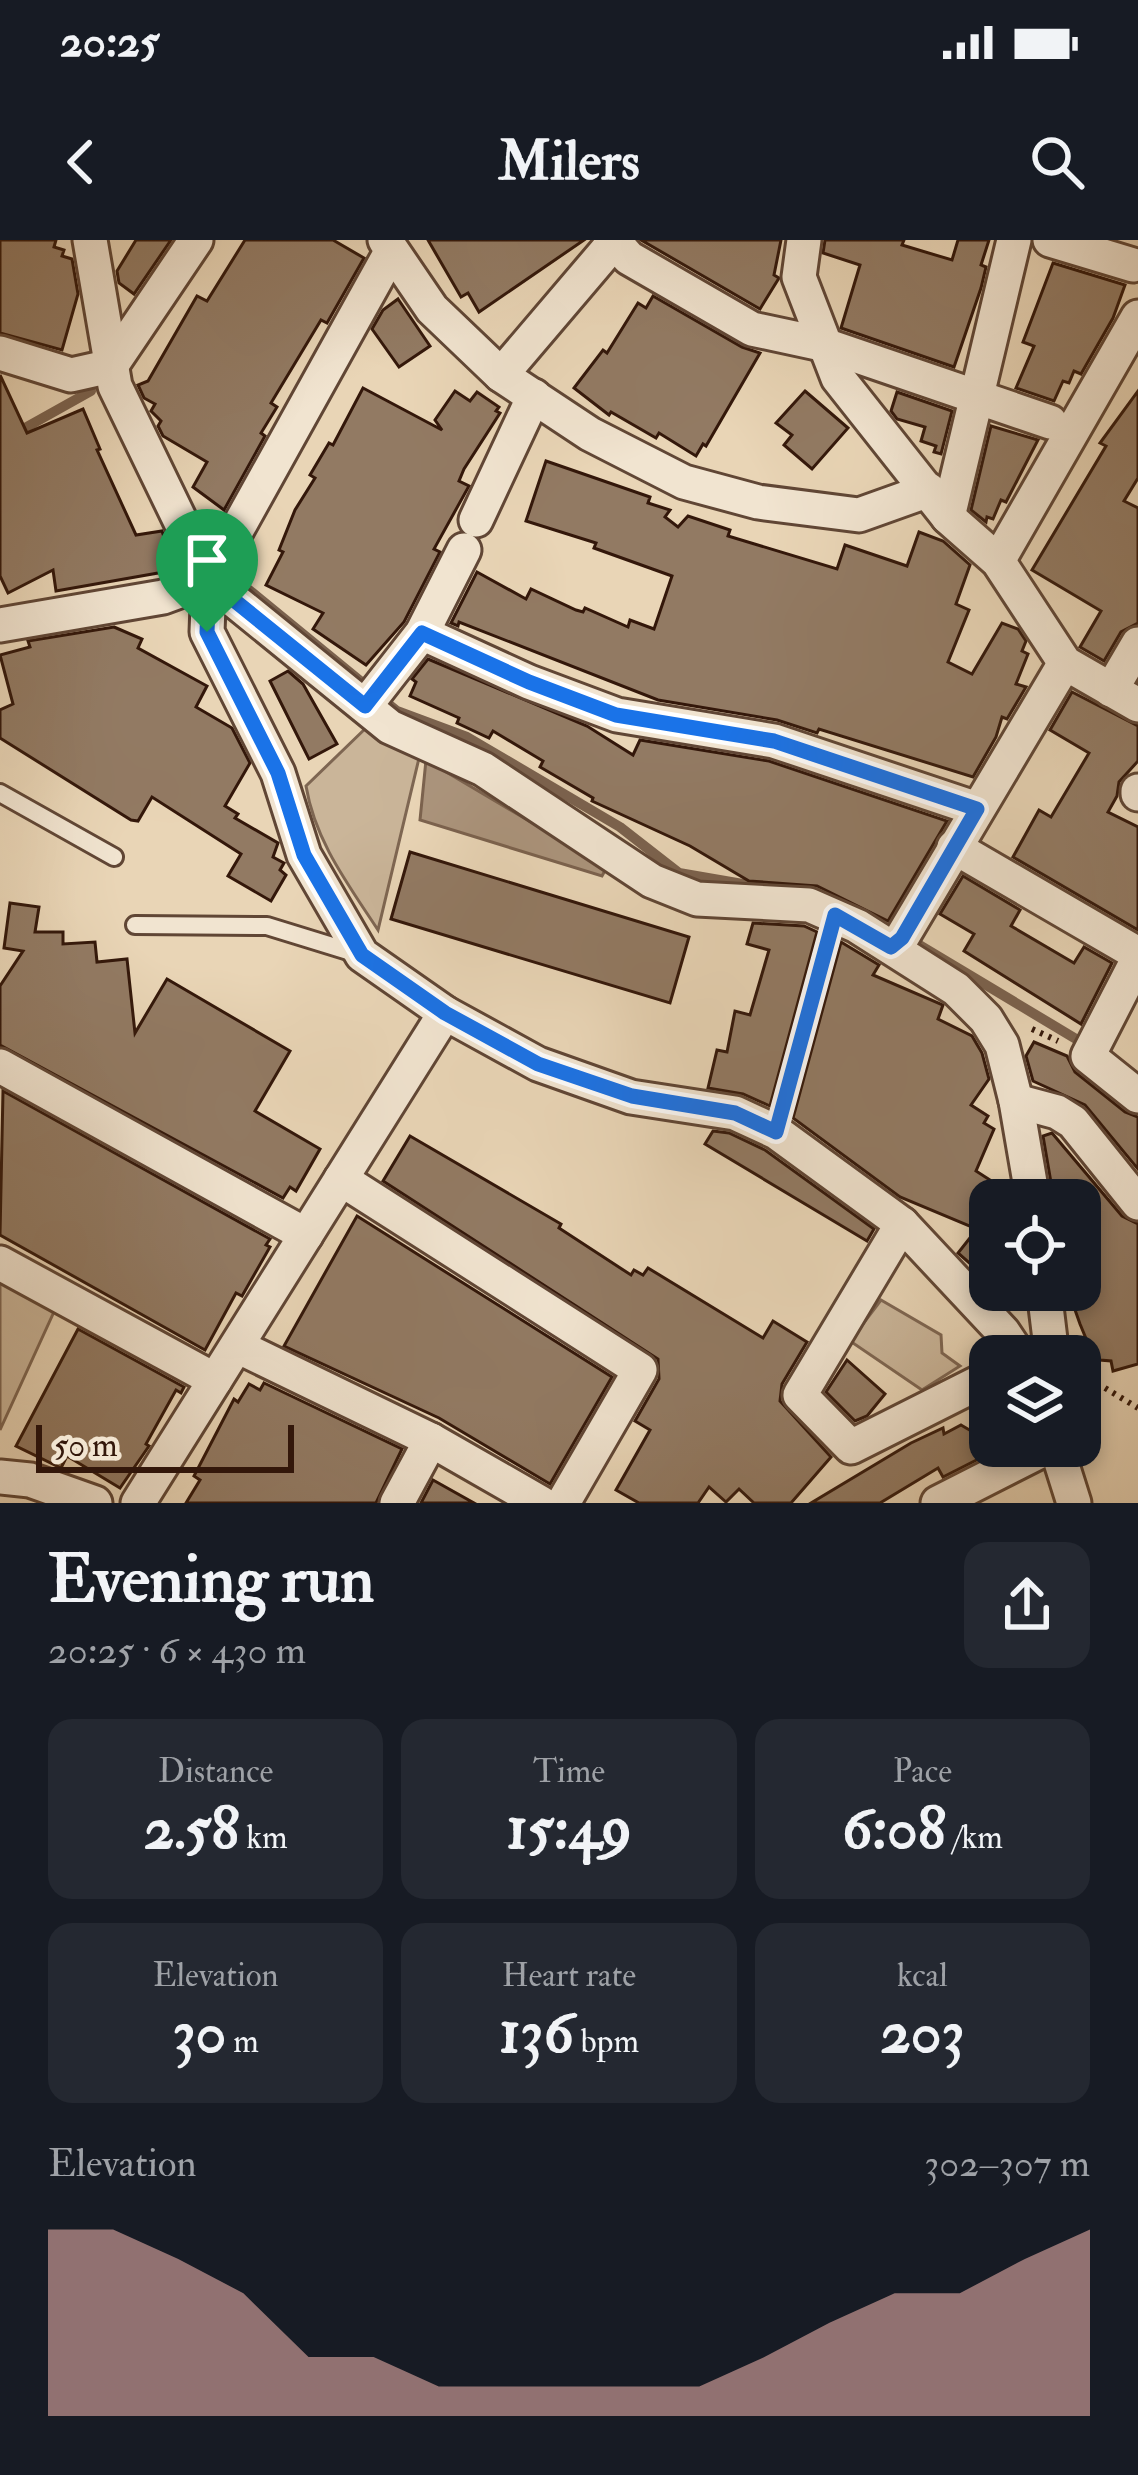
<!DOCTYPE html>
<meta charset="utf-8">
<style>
:root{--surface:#171b24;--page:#242831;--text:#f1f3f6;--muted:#9ea1a6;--accent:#c59692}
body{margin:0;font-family:"IM FELL Double Pica",serif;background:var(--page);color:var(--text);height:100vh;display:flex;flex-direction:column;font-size:45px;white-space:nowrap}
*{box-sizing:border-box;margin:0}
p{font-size:39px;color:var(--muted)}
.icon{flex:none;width:66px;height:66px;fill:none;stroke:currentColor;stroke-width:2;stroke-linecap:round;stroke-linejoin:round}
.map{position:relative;height:1263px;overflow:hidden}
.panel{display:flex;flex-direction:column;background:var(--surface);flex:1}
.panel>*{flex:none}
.controls{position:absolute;left:969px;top:939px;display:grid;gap:24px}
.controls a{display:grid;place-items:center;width:132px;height:132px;border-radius:24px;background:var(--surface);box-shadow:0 6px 18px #0003;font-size:60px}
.scale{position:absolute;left:36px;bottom:30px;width:258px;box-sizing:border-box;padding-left:12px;border:6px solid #33170a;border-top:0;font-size:33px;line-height:42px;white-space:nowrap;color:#33170a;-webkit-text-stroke:9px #f1e4d0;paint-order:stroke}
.pin{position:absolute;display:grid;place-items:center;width:102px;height:102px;color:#fff;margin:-123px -51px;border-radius:50% 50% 50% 0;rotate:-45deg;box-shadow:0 0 12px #0007}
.pin .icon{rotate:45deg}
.round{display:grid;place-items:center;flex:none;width:126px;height:126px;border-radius:24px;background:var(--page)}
.summary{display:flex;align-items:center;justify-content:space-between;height:204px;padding:0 48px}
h1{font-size:66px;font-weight:700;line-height:90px}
.figures{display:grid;grid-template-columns:repeat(3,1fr);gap:18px;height:204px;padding:12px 48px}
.figures div{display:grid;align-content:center;border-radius:24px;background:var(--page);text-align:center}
.figures b{font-size:60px;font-weight:700}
.figures small{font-size:33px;font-weight:400}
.figures p{font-size:33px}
.chart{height:336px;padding:24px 48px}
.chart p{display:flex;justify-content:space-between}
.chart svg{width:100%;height:216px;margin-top:12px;fill:var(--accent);opacity:.7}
.status{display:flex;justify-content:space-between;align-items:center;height:84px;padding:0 60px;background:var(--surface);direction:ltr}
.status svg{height:33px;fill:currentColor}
header{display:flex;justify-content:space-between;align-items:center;height:156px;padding:0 48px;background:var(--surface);font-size:54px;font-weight:700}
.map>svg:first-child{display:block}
.green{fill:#cab599;stroke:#7e6652;stroke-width:3}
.water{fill:#ab947c;stroke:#7b624e;stroke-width:3}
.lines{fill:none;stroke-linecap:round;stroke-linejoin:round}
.stream{stroke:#7b624e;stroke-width:10}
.building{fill:#927a63;stroke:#33170a;stroke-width:3}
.lane-casing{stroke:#604635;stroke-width:22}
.street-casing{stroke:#604635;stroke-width:39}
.path{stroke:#33170a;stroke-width:6;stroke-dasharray:3 6;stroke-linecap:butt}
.lane{stroke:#f1e4d0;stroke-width:16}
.street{stroke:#f1e4d0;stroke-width:33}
.route-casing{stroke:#fff;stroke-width:24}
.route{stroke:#1a73e8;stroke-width:15}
</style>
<div class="status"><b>20:25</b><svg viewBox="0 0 49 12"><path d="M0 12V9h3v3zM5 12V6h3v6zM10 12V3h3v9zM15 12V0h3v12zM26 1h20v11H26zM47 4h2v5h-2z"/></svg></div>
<header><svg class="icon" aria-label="back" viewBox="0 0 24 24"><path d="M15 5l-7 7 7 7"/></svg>Milers<svg class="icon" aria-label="search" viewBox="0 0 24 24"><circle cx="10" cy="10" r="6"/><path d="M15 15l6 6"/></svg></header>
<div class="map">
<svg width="1138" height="1263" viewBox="0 0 1138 1263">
<rect width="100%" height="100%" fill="#e9d5b6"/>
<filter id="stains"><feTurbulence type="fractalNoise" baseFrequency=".00167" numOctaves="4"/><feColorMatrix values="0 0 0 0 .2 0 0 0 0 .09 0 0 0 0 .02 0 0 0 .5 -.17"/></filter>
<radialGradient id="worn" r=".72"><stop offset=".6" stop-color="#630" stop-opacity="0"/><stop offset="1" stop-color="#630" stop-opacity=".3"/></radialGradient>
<g class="green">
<path d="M369 485 420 514 378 690C348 644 315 601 306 546Z"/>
<polygon points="0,1034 58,1063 0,1190"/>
<polygon points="881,1060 941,1095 942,1113 960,1126 922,1150 850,1101"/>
</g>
<polygon class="water" points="426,520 607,627 602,636 420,580"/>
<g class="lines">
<g class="stream">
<polyline points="0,202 91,151"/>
<polyline points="225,325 243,345 397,471 467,497 620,587 679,633 760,647"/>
<polyline points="906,697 1086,805"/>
</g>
</g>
<g class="building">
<polygon points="0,0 56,0 54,7 64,10 62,16 72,19 78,54 62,110 0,93"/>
<polygon points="136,0 171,0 134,54 119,43 117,31"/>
<polygon points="245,0 333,0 364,18 327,83 321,80 271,163 277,167 261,193 265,196 224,270 193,247 207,222 163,196 158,186 161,181 151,171 155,164 144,158 138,145 148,141 197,56 207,61"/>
<polygon points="428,0 584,0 479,72 468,53 461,57"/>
<polygon points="641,0 781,0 774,35 779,38 760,69"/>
<polygon points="825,0 904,0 902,5 952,20 958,0 989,0 981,25 986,27 981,48 954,127 841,88 860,25 823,13"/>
<polygon points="1053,23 1125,45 1113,78 1081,134 1074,131 1069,143 1063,141 1054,161 1016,148 1034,106 1023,102"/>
<polygon points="653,56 742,107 760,113 706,206 703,204 696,216 659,193 656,198 611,172 609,175 574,148 603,110 607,113 638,63 646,68"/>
<polygon points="398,59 430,106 399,127 372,89 383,70"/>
<polygon points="0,135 27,193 83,169 100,209 97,210 136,295 162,291 175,330 56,351 53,330 8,353 0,336"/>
<polygon points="363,148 442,190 435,180 455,151 470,161 477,152 499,167 496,171 500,173 464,229 459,241 469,246 434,309 440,312 404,382 366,425 313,389 323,373 266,345 283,312 279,310 295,270 315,238 310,235 329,203 333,205"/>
<polygon points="805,151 848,188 812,229 784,205 792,195 776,183"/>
<polygon points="1138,151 1138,238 1124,261 1138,268 1138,383 1121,392 1104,421 1080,407 1101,371 1032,330 1106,206 1100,203"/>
<polygon points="897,152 952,171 941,214 934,212 936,206 921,201 925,187 897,179 891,171"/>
<polygon points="991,186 1038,200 1006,262 1001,260 993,279 987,277 986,282 971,270"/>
<polygon points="546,221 650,257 648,263 670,270 665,277 678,287 688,276 730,290 728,296 837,329 845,305 907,326 919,292 943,301 970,325 956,364 969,370 948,422 972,434 1002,383 1018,389 1026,401 1022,411 1028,414 1016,444 1026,447 1007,479 1002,477 996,497 973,537 819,489 817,493 777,480 658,460 459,382 458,386 451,383 477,332 526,359 531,349 576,370 583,372 585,368 628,387 630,380 654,389 672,336 594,308 596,303 526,281"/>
<polygon points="114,387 142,399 138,408 207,446 196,467 232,488 250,523 225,566 238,574 235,578 278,603 273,617 284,623 280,630 286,635 271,661 228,636 241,614 152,557 138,581 131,580 0,498 0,470 13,464 0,415 30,407 28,401"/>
<polygon points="428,419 587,486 633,515 640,500 769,521 947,581 888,681 817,646 749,641 690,606 592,561 593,558 540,527 543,521 493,491 489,498 457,483 459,478 410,456 416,442 412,439"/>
<polygon points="288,431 303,444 337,504 309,519 270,441"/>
<polygon points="1072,452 1138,486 1138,521 1119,542 1117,556 1108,572 1138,587 1138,690 1013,617 1039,570 1051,577 1089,513 1050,490"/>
<polygon points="410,612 689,697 670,763 391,679"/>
<polygon points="963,636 1020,670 1011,686 1074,723 1084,707 1112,723 1081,784 964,711 974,694 940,674"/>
<polygon points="10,663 39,667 35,692 63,692 63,704 95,702 97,722 127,719 135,793 167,739 290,811 255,871 320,909 296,951 290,947 283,958 0,805 0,746 23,711 4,708"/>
<polygon points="753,683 804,686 817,692 770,866 743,854 708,848 717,810 727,812 735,771 750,775 769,710 747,704"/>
<polygon points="841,702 879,725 873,735 943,765 938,779 972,796 982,813 989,839 971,865 988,876 984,883 994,889 976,931 1010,953 1012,960 990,960 990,1041 958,1013 977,989 900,957 793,878"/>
<polygon points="1034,802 1067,816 1075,832 1125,872 1138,877 1138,929 1085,865 1033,841 1026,816"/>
<polygon points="3,851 270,999 266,1005 270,1007 242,1056 236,1053 205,1110 0,995"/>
<polygon points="713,891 729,893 765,910 874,989 867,1001 705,904"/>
<polygon points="1052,893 1122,976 1138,984 1138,1124 1113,1131 1111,1121 1100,1120 1097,1111 1092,1113 1080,1084 1068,1050 1080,1050 1080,960 1054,960 1043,896"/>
<polygon points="410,896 561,984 559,988 631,1035 634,1030 643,1035 648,1028 763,1098 773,1081 807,1102 782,1144 780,1161 831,1217 791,1263 754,1263 739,1249 726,1262 709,1247 698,1263 639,1263 616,1250 650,1190 635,1181 659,1139 658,1119 383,941"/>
<polygon points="357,976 612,1137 550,1244 439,1178 284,1106"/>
<polygon points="78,1089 184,1147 181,1153 176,1150 146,1204 149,1206 120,1248 67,1216 61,1228 16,1206"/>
<polygon points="847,1120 885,1154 867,1176 855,1181 826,1152"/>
<polygon points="264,1143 402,1209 376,1263 186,1263 200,1240 194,1236 234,1159 238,1162 249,1144 260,1150"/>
<polygon points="961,1185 990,1202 990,1206 1000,1208 943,1237 938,1228 880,1263 811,1263 911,1203 943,1188 944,1194"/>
<polygon points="433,1240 474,1263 421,1263"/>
</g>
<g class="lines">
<g class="lane-casing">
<g id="lane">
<polyline points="0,553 114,617"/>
<polyline points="135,685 267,686 358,714"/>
<polyline points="776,892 835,675"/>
<polyline points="1080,1134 1085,1137"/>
</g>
</g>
<g class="street-casing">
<g id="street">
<polyline points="90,0 115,146 209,340 390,487 483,529 652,641 697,659 809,665 857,686 956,749 986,779 1002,805 1016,861 1033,960"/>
<polyline points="385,0 432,69 501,135 590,194 684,242 758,262 859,275 929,250"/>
<polyline points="613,0 629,18 752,89 822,104 1050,182"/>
<polyline points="804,0 799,37 838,138 948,277 998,321 1065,423 1138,465"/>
<polyline points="1050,0 1133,25"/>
<polyline points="391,12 209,340 207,392 278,533 304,615 362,715 445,773 538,824 631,857 735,873 776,892 902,984 1003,1092 1019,1116"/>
<polyline points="0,113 71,135 111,126 196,0"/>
<polyline points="501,135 615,1"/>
<polyline points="948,277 1014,0"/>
<polyline points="476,280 534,156"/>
<polyline points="998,321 1138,77"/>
<polyline points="0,385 163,357 209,340"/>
<polyline points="422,393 529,442 617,475 774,501 977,569"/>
<polyline points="1111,450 1138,404"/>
<polyline points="365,466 422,393 464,310"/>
<polyline points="1138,551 1138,554"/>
<polyline points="954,607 1138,714"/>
<polyline points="891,707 901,699 1065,423"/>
<polyline points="1138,719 1088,816 1138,856"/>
<polyline points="0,826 306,995"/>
<polyline points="1016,861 1057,872 1073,882 1138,963"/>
<polyline points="341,939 640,1130 563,1263"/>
<polyline points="902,984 800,1155 851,1207 990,1137"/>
<polyline points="0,1023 215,1140"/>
<polyline points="1044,1050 1052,1116"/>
<polyline points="237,1106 431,1200 541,1263"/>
<polyline points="1056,1206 1074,1263"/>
<polyline points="0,1237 30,1240 95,1263"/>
<polyline points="138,1263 445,773"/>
<polyline points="397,1263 431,1200"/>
<polyline points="938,1263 1050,1206"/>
</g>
</g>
<g class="path">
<polyline points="1032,789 1058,801"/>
<polyline points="1105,1148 1138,1168"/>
</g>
<use href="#lane" class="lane"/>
<use href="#street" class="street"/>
</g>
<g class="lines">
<g class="route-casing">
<polygon id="route" points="209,340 365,466 422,393 529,442 616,475 774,501 977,569 902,698 891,707 835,675 776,892 735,873 632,856 538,824 445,773 362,715 304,615 278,533 207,392"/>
</g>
<use href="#route" class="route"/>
</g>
<rect width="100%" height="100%" filter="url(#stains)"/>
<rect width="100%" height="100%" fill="url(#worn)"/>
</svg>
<div class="controls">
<a><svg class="icon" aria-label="locate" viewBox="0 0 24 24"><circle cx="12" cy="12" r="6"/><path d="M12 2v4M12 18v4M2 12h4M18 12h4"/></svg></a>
<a><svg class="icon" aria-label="layers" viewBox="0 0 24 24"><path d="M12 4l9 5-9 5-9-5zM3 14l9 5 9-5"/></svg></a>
</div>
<div class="scale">50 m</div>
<div class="pin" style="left:207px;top:392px;background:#1e9e55"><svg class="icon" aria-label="arrive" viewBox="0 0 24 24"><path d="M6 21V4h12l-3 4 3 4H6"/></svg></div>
</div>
<section class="panel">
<div class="summary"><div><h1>Evening run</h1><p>20:25 · 6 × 430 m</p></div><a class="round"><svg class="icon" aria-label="share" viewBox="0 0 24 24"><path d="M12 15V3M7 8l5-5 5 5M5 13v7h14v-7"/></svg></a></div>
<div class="figures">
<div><p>Distance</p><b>2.58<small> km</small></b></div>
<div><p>Time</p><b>15:49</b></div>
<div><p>Pace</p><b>6:08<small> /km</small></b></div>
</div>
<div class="figures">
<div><p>Elevation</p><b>30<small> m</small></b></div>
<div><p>Heart rate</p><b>136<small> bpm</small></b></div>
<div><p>kcal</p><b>203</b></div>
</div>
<div class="chart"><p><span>Elevation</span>302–307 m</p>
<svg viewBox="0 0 160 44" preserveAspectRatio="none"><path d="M0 44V6L10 6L20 12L30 19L40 32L50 32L60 38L70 38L80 38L90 38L100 38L110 32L120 25L130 19L140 19L150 12L160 6V44z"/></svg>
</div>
</section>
